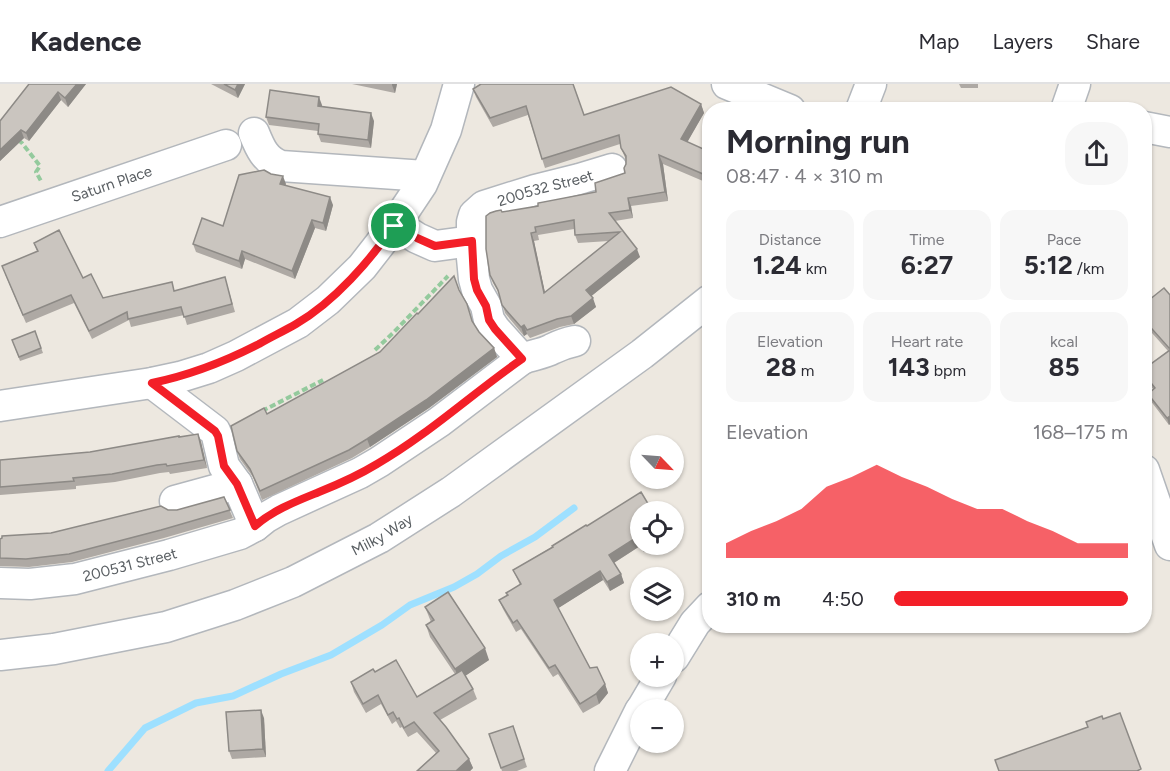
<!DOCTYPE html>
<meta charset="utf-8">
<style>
:root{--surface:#fff;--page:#f7f7f7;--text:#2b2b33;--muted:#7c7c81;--line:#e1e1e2;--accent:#f31f28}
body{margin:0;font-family:Figtree,sans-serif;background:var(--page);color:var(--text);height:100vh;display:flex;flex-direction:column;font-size:22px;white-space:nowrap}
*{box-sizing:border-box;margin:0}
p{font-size:20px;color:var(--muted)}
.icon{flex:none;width:33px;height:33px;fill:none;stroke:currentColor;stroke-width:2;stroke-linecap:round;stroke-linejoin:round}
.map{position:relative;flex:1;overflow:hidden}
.sheet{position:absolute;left:702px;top:18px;width:450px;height:531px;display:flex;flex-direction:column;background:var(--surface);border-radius:24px;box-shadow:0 2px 4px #0004}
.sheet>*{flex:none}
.needle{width:39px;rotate:115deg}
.fabs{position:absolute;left:630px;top:351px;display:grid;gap:12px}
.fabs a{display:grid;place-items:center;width:54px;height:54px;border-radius:50%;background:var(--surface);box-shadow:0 2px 4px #0004;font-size:30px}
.pin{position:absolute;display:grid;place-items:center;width:51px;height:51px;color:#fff;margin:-26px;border:3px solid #fff;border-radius:50%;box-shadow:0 2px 6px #0007}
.round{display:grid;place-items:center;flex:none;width:63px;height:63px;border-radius:24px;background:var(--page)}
.summary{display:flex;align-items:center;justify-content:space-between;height:102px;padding:0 24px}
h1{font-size:33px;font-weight:700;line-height:45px}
.figures{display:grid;grid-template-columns:repeat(3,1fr);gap:9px;height:102px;padding:6px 24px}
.figures div{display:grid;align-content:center;border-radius:15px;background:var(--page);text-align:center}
.figures b{font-size:26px;font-weight:700}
.figures small{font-size:16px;font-weight:400}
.figures p{font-size:16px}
.chart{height:168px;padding:12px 24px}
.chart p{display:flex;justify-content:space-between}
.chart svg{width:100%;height:108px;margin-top:6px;fill:var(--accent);opacity:.7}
ul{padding:0 24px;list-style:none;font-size:20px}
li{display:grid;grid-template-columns:96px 72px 1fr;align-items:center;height:45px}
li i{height:15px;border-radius:8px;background:var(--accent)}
header{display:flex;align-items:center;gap:36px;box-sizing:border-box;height:84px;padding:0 30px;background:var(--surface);border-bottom:2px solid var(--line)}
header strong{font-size:28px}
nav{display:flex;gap:33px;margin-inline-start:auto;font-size:21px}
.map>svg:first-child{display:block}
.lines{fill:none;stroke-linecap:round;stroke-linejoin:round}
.stream{stroke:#9ee0ff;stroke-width:7}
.minor-casing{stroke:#b3b7bc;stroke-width:33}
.path{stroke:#94ca9d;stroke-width:4;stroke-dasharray:6 3;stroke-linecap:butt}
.minor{stroke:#fff;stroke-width:30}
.wall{fill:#aea9a4;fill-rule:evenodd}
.shaded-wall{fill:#8d8a86}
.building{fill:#cac5bf;stroke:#8d8a86;stroke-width:1.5;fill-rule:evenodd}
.route-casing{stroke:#fff;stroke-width:12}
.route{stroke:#f31f28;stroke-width:8}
.labels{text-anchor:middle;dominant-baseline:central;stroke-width:5;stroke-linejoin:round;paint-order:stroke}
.street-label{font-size:15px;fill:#595e62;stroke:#fff}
</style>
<header>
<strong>Kadence</strong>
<nav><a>Map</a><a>Layers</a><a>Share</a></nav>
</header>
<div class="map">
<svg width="1170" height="687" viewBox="0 0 1170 687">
<rect width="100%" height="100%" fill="#ede8e0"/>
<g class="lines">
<polyline class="stream" points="108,687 145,644 196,619 233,612 281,590 331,571 382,541 410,521 454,503 477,490 501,472 535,453 574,424"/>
<g class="minor-casing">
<g id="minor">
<polyline points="727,0 790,26"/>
<polyline points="861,26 871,0"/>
<polyline points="1066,26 1075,0"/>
<polyline points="1144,43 1170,48"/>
<path d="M254 49C260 64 265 76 281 82L425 92"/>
<path id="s1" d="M0 138 226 61"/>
<polyline points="395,140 417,154 435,162 472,157"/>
<path id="s2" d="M522 275 495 245 489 236 486 222 477 206 474 195 472 174V138L474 131 484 122 535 106 579 95 612 85"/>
<polyline points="152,299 215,347 217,352 224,382 237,400 255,442"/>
<polyline points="0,322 152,299 180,293 209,284 236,272 298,239 328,216 362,183 394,142 422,100 446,46 459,0"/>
<polyline points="1144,386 1170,461"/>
<polyline points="175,417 237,400"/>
<path id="s3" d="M0 499 30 500 75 495 169 471 240 450 255 442 265 434 279 426 360 389 379 378 439 338 522 275C532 271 543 270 552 265 560 261 565 259 575 257"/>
<path id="s4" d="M0 571 54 565 166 543 235 521 293 498 379 454 451 408 642 270 710 216"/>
<polyline points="674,573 695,539 710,523"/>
<polyline points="641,626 661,592"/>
<polyline points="610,687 640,627"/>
</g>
</g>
<g class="path">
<polyline points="18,56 22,59 40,82 36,88 41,97"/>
<polyline points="375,266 393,249 448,192"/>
<polyline points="262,327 323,296"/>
</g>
<use href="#minor" class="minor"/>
</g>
<g class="wall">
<polygon points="29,0 86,0 68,23 61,16 29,57 24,54 0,77 0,37"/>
<polygon points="211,0 245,0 238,14"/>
<polygon points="352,0 397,0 395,9"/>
<polygon points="959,0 978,0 978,4 961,4"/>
<path d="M473 5 584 31 701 20 704 29 687 58 710 68V100L663 80 668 117 631 122 633 134 615 137 640 173 591 212 596 223 574 240 560 243 530 254 527 250 524 252 505 229 500 211 493 199 490 191 502 128 538 122 596 108 625 89 626 76 621 64 620 60 545 84 528 31 493 43 476 13ZM574 145 575 151 578 159 609 157 545 209 534 157 539 156 538 151Z"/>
<polygon points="322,21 322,22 374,37 371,64 321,58 318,50 318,47 269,41 266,33"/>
<polygon points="286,100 285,101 333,121 326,147 315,144 295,195 245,175 242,185 196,168 193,160 223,142"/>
<polygon points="34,159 83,194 103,214 175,207 225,193 235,228 187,241 184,231 131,243 129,236 92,255 74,219 26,239 5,190 37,168"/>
<polygon points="460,208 470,228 473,239 479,248 494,264 497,273 429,324 370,363 352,374 262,416 253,393 240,375 237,367 267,330 380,268 418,230"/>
<polygon points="1170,211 1170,340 1169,341 1150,316 1148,310 1153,305 1144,294 1144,285 1168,267 1144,240 1144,220"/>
<polygon points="35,247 43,269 20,277 12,256"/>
<polygon points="198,350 201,358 207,384 170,390 169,388 160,389 115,398 76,402 76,405 0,411 0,376 90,368"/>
<polygon points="224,413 233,434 164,454 72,478 29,483 0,482 0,455 51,449 168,426 177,426"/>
<polygon points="640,428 640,460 655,460 644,468 640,462 614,479 621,490 624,499 610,507 603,496 558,524 590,584 605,600 608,609 599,620 583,629 558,590 553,593 521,545 516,548 503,525 499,516 507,512 506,509 520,501 513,486 587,442"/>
<polygon points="425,523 489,576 465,592 473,605 477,615 440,636 469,675 473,684 470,687 417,687 436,669 417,648 408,653 402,643 400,644 396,637 392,640 381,620 366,629 354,608 351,598 375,588 417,613 455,590 430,553 426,541 431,538"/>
<polygon points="264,634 266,673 232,675 229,667"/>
<polygon points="513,642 527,683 517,687 502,687 489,650"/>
</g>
<g class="shaded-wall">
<polygon points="77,0 86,0 68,23 65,14"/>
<polygon points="238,0 245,0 238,14 235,6"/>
<polygon points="392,0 397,0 395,9 392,1"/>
<polygon points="58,8 61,16 29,57 26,49"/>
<polygon points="319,13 322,21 321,30 318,22"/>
<polygon points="701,20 704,29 684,64 681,55"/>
<polygon points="371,29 374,37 371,64 368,56"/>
<polygon points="21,46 24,54 0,77 0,66"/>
<polygon points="659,71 663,80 668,117 665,108"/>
<polygon points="283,92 286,100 283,108 280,100"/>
<polygon points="330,113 333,121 326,147 323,139"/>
<polygon points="628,114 631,122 633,134 630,126"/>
<polygon points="312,136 315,144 295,195 292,187"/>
<polygon points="531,149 534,157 547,218 544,209"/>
<polygon points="637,165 640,173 589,214 586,206"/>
<polygon points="242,167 245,175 242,185 239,177"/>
<polygon points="593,214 596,223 574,240 571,232"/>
<polygon points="524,241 527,250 524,252 521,243"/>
<polygon points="494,264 497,273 429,324 370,363 367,355"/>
<polygon points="1170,332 1170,340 1169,341 1167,334"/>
<polygon points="198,350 201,358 207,384 204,376"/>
<polygon points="637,453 640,462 612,480 609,471"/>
<polygon points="641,460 655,460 644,468"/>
<polygon points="600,487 603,496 557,525 554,516"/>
<polygon points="621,490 624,499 610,507 607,498"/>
<polygon points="485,564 489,576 459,596 455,585"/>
<polygon points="605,600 608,609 599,620 596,610"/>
<polygon points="261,626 264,634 266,673 263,665"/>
<polygon points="469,675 473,684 470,687 456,687"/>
</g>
<g class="building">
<polygon points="29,0 77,0 65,14 58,8 26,49 21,46 0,66 0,37"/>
<polygon points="224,0 238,0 235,6"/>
<path d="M481 0H573L584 31 671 3 701 20 681 55 710 68V93L659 71 665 108 628 114 630 126 609 129 637 165 586 206 593 214 571 232 557 235 527 246 524 241 521 243 506 226 502 221 498 206 490 191 486 165V132L490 129 496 127 501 126 502 128 538 122V119L596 108 595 99 625 89 624 84 626 80V72L621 64 619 51 542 75 526 22 490 34 473 5ZM574 136 575 151 620 148 544 209 531 149 536 148 535 143Z"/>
<polygon points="270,6 319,13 318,22 371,29 368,56 318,50 319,40 266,33"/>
<polygon points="264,86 271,90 283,92 280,100 330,113 323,139 312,136 292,187 242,167 239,177 193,160 202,134 223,142 239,91"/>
<polygon points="59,146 83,194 91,190 103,214 172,198 174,207 225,193 232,220 184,233 181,223 128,235 127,228 89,247 71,211 23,231 2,182 38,167 34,159"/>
<polygon points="454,192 459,206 467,220 472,237 479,248 494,264 426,316 367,355 349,366 260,407 250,385 237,367 231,342 264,324 267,330 380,268 417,229 418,230"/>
<polygon points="1164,204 1170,211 1170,265 1144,236 1144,220"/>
<polygon points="35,247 41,264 19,273 12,256"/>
<polygon points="1170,266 1170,332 1167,334 1148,310 1155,304 1144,290 1144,285"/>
<polygon points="198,350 204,376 167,382 166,380 157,381 112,390 73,394 74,397 0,403 0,376 90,368 179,352 179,353"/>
<polygon points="641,408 653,428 640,428 640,459 637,453 609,471 621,490 607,498 600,487 554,516 590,584 597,583 605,600 596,610 580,620 555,581 549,584 517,536 513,539 499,516 508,511 506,509 521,500 513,486 553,463 552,462 586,441 587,442"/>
<polygon points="224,413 230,426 161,446 69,470 26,475 0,474 0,455 2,454 2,452 51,449 161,422 168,426 177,426"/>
<polygon points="448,508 485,564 455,585 426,541 434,536 425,523"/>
<polygon points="396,576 417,613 462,586 473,605 434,629 446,643 469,675 456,687 417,687 439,667 414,638 404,644 399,634 397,635 393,628 388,631 378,611 363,620 351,598 373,585 375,588"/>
<polygon points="261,626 263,665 229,667 226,628"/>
<polygon points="1120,629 1141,685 1137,687 999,687 995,676 1088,643 1086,638 1102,632 1103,635"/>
<polygon points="513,642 524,675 501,684 489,650"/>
</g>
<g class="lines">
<g class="route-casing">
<path id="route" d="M395 140 417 154 435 162 472 157 474 195 477 206 486 222 489 236 495 245 522 275C473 309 429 350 377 380 359 391 339 400 319 408 297 417 273 426 255 442L237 400 224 382 218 352 215 347 152 299C191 291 224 278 259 260 271 253 284 247 296 240 334 218 371 176 395 140Z"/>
</g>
<use href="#route" class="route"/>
</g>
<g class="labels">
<g class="street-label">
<text stroke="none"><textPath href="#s1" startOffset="118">Saturn Place</textPath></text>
<text stroke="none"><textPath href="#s2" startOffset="237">200532 Street</textPath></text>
<text stroke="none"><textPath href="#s4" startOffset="404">Milky Way</textPath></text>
<text stroke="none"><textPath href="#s3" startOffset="132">200531 Street</textPath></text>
</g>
</g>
</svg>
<div class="fabs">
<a><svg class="needle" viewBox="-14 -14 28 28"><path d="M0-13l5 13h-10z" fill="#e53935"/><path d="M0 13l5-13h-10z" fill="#7c7c81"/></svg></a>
<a><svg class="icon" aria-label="locate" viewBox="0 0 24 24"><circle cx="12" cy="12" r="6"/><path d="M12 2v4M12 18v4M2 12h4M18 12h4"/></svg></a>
<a><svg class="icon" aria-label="layers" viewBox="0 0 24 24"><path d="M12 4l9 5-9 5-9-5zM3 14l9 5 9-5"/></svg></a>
<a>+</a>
<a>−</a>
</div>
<div class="pin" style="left:394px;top:142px;background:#1e9e55"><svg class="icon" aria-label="arrive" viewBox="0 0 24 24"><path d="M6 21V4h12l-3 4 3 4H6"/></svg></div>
<section class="sheet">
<div class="summary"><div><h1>Morning run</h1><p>08:47 · 4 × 310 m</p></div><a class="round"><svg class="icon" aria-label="share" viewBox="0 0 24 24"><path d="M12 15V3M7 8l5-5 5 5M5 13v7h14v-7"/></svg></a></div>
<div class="figures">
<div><p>Distance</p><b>1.24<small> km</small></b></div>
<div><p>Time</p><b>6:27</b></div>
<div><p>Pace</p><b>5:12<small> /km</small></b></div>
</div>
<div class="figures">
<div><p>Elevation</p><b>28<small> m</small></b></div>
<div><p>Heart rate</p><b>143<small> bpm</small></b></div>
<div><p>kcal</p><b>85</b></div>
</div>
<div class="chart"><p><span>Elevation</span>168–175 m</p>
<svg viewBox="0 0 160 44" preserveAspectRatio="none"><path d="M0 44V38L10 33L20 29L30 24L40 15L50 11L60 6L70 11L80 15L90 20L100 24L110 24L120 29L130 33L140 38L150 38L160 38V44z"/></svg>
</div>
<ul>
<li><b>310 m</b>4:50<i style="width:100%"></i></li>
</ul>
</section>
</div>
